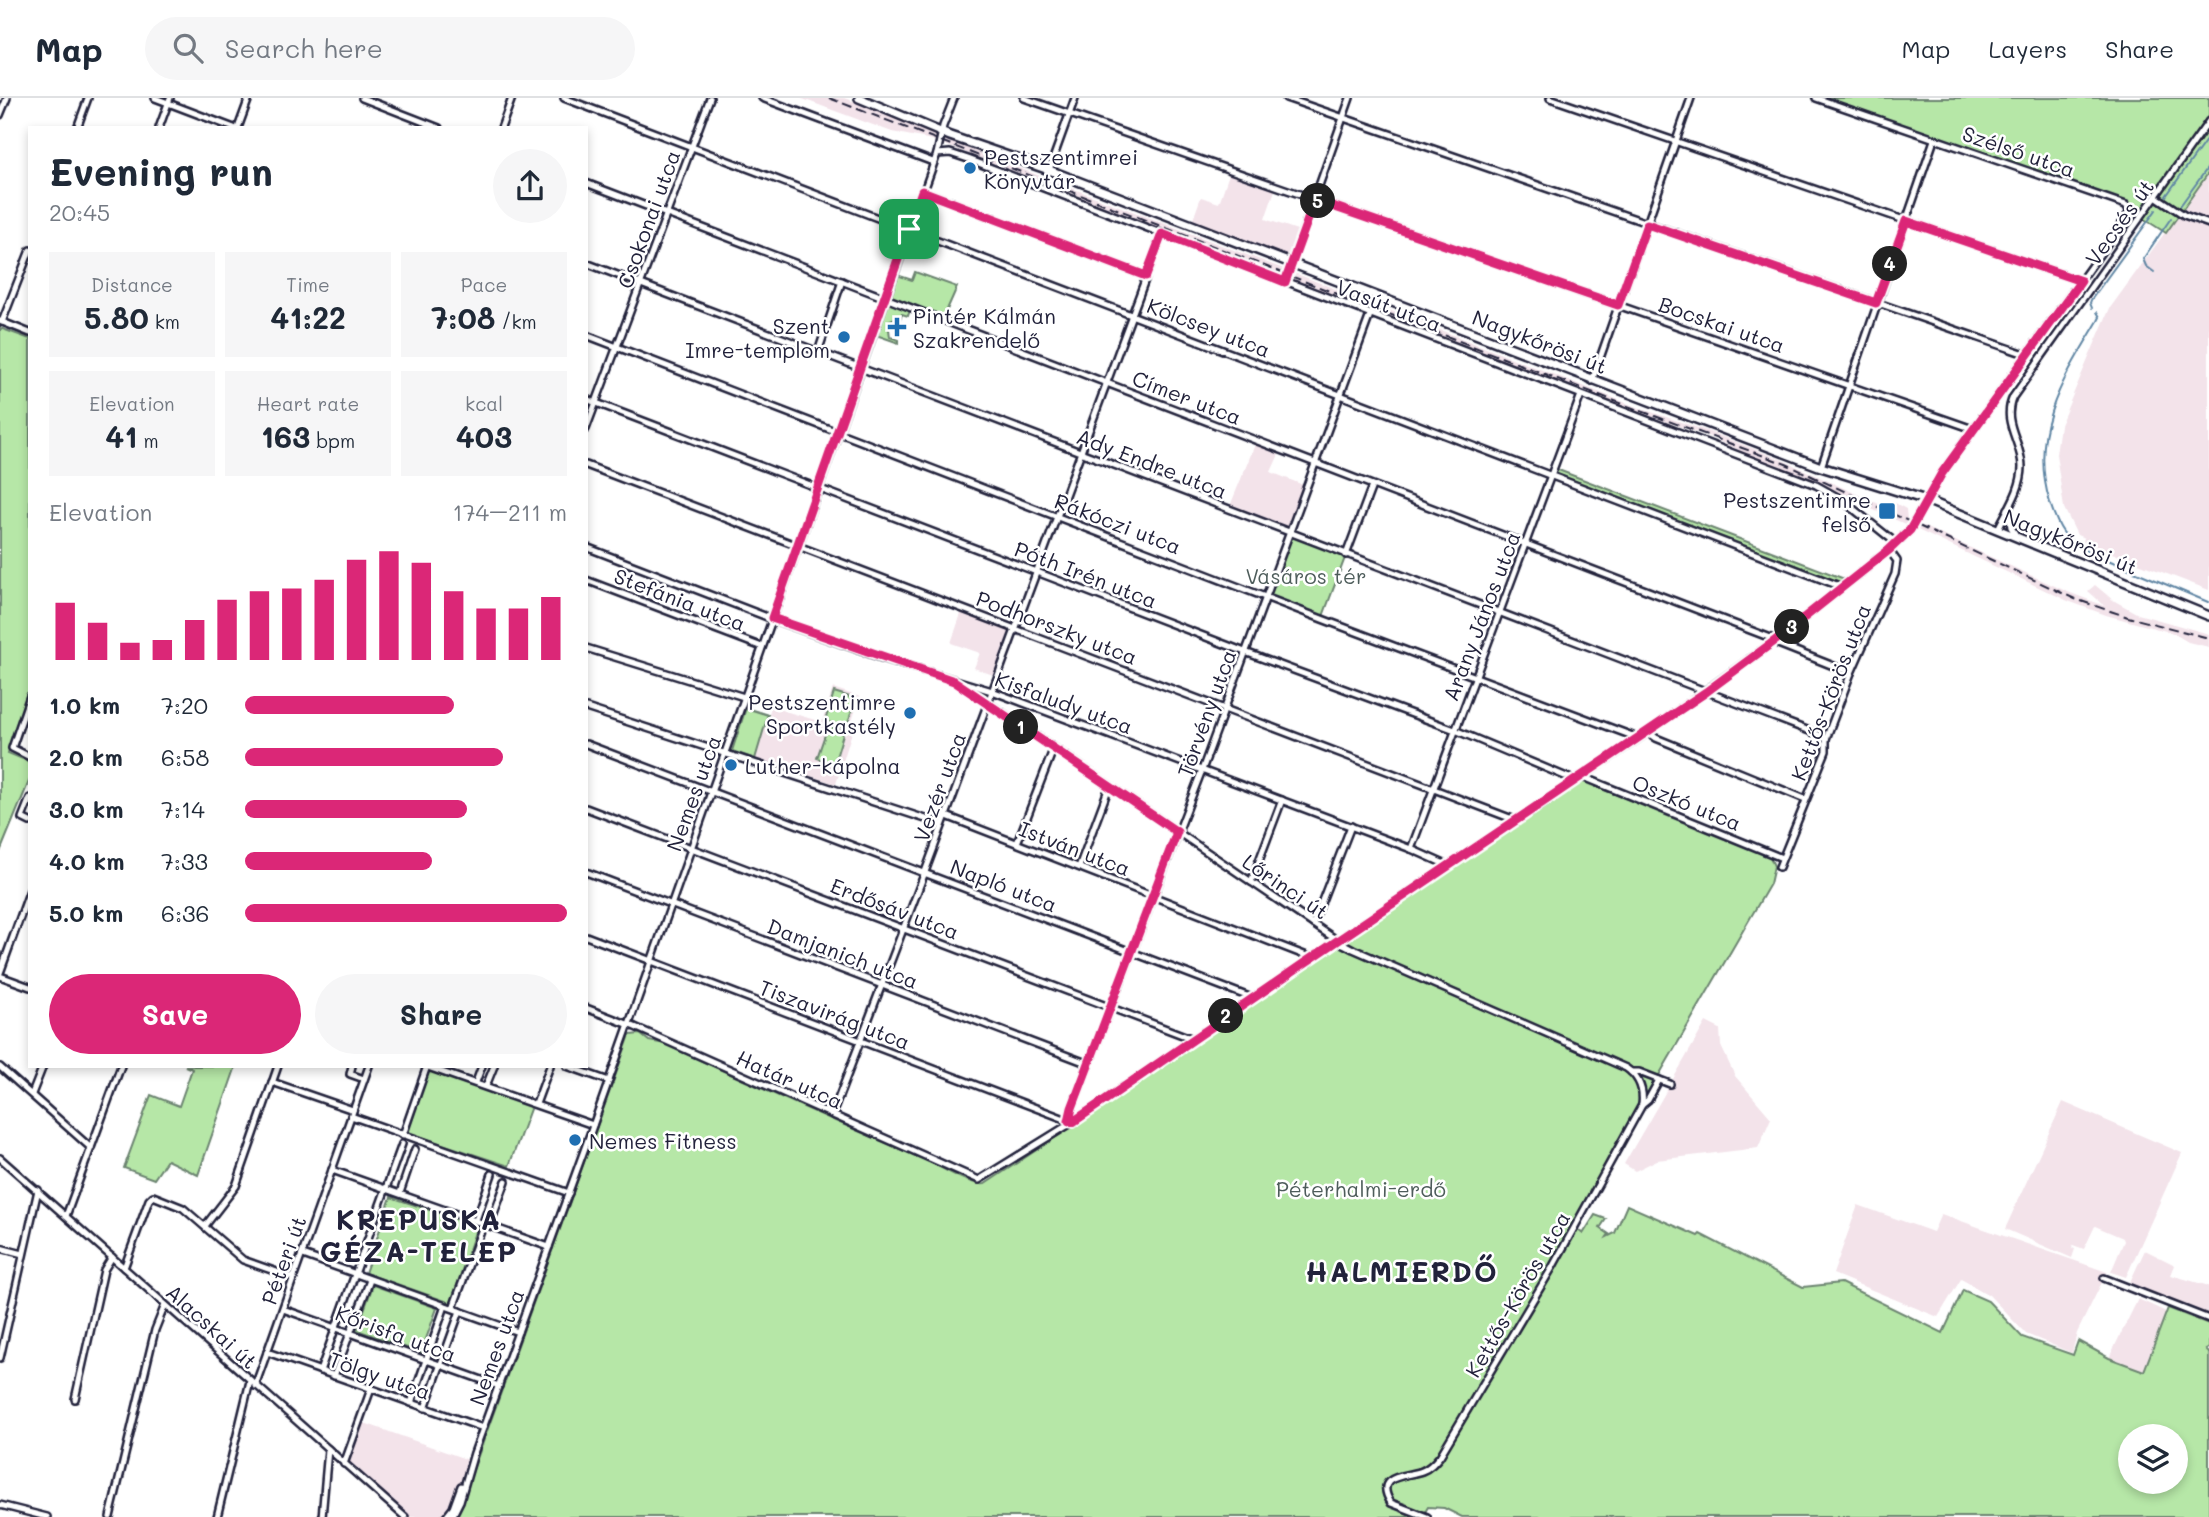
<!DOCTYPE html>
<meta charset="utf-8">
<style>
:root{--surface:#fff;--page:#f6f6f7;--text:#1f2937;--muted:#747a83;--line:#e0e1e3;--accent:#db2777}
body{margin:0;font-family:Mali,sans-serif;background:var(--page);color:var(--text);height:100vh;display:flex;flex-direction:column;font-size:26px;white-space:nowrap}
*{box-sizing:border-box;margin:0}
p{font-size:23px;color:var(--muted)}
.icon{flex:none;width:38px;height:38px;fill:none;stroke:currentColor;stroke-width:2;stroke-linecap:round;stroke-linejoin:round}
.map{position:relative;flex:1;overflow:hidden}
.side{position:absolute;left:28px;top:28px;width:560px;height:942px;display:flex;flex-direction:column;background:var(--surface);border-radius:0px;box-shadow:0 4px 10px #0003}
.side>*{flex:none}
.tools{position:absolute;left:2118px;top:1326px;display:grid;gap:14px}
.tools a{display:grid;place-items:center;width:70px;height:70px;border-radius:50%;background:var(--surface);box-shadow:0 4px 10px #0003;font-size:35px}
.pin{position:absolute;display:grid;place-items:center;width:60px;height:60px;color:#fff;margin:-30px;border-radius:14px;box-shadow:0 4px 10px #0006}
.km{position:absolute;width:35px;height:35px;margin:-18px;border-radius:50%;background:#222;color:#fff;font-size:19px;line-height:35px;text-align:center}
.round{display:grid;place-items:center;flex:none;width:74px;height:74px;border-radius:37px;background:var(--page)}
.summary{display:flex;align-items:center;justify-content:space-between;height:119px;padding:0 21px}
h1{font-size:38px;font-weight:700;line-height:52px}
.stats{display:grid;grid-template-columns:repeat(3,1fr);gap:10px;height:119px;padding:7px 21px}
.stats div{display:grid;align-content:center;border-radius:0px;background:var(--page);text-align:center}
.stats b{font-size:30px;font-weight:700}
.stats small{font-size:19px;font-weight:400}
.stats p{font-size:19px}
.chart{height:196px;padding:14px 21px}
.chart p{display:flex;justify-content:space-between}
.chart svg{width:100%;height:126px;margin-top:7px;stroke:var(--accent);stroke-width:6}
.action{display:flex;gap:14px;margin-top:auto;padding:14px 21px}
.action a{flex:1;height:80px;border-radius:42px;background:var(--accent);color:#fff;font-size:28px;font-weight:700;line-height:80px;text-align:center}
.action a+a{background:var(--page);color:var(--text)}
ul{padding:0 21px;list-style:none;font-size:23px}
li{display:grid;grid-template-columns:112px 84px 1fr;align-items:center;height:52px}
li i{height:18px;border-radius:9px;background:var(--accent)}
header{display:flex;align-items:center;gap:42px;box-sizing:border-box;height:98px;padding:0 35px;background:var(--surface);border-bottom:2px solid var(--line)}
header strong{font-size:33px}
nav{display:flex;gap:38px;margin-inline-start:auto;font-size:24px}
.search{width:490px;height:63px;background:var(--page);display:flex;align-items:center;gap:18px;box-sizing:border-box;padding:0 24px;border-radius:38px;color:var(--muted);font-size:26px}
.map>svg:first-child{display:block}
.built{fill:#f3e3ea}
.green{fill:#b6e7a7;stroke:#6c8471;stroke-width:2;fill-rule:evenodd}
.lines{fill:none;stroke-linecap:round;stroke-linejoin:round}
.stream{stroke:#6086a4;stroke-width:2}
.minor-casing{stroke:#22223b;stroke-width:10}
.major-casing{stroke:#22223b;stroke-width:12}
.minor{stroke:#fff;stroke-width:5}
.major{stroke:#fff;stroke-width:7}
.rail{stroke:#22223b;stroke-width:2;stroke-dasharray:10 5;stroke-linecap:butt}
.route-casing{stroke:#fff;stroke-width:14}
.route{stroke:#db2777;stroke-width:9}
.poi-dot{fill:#1f6fb2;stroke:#fff;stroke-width:2.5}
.labels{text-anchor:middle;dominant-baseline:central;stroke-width:5;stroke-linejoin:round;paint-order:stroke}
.street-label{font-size:21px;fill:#22223b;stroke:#fff}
.poi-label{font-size:21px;fill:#22223b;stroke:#fff;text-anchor:start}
.park-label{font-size:21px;fill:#4e5d5b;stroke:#fff}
.district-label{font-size:28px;font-weight:bold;letter-spacing:2px;fill:#22223b;stroke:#fff}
</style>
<header>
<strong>Map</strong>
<div class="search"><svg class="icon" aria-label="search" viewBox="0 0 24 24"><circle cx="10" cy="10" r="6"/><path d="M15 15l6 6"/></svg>Search here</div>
<nav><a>Map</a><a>Layers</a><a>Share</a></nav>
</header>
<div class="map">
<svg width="2209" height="1419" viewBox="0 0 2209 1419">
<rect width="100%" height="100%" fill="#fff"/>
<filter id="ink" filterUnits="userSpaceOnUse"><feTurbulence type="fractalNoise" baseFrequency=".0143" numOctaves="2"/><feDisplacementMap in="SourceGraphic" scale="14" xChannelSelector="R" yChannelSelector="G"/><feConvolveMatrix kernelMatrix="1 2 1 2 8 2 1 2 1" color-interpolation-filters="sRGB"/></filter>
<g filter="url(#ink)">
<g class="built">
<polygon points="800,0 844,0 877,12 933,37 1297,176 1634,308 1707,333 1780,361 1892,412 1895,405 1906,411 1907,421 2068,494 2105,508 2088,493 2095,487 2113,502 2138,516 2209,536 2209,549 2188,544 2173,535 2106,517 2068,503 1905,426 1705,337 1632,312 964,54 932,42 892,34"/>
<polygon points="2209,74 2209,492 2083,444 2084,440 2077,437 2064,410 2056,356 2060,327 2110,210"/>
<polygon points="1229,76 1275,92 1265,121 1300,133 1289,160 1192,124 1201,99 1219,105"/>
<polygon points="1256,344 1280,354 1271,374 1303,387 1286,430 1230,408"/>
<polygon points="962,513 1010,532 993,577 974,570 980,555 951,545"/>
<polygon points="833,590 860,599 849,632 852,634 836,686 755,661 771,609 822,624"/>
<polygon points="1706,924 1720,931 1721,948 1735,978 1771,1020 1758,1050 1657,1062 1635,1073 1624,1066"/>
<polygon points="2063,1004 2182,1055 2126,1179 2111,1174 2124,1143 2123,1140 2095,1128 2084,1151 2073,1147 2072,1150 2075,1151 2072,1160 2005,1131"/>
<polygon points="1858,1107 1933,1134 1941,1116 2107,1174 2077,1235 2072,1255 2026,1236 1989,1197 1961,1181 1938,1219 1833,1176"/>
<polygon points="2145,1152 2175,1167 2171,1177 2209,1188 2209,1217 2129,1186"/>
<polygon points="2138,1201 2166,1214 2144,1273 2109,1260"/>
<polygon points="356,1322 477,1365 456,1419 408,1419 350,1368 344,1356"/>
</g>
<g class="green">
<polygon points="1811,0 2209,0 2209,74 2166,135 2127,110"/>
<polygon points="915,174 957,189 942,223 886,201 894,176 912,182"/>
<polygon points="889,204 910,212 908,218 902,216 899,223 897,219 888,223 890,239 899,242 899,245 876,237"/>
<polygon points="0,230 30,241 30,591 8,655 30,664 30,681 0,754"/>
<polygon points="1553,370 1850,483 1842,489 1551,378"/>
<polygon points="1289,434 1346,457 1322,521 1266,498"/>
<polygon points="834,594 856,601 846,630 825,623"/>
<polygon points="746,610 768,617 755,661 732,653"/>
<polygon points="828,628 844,633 834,666 817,660"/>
<path d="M1581 683 1769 756 1774 768 1770 786 1572 1127 1583 1136 1595 1117 1606 1121 1600 1130 1609 1136 1607 1139 1615 1135 1627 1107 1698 1138 1700 1136 1803 1189 1841 1185 1943 1235 1963 1192 1988 1203 2022 1239 2073 1257 2078 1243 2109 1260 2144 1273 2168 1210 2209 1226V1250L2206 1252 2209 1255V1419H1462L1444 1410 1428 1409 1422 1419H456L630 937 640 936 649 943 666 946C752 987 839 1025 926 1062 941 1069 970 1088 985 1086L1109 1004 1153 972ZM2130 1339H2175V1384H2130Z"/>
<polygon points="185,968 236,968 198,1077 167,1062 154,1081 124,1070 151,997 179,1008 192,971"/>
<polygon points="428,971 529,1007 530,1011 509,1068 406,1034"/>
<polygon points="391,1099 477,1128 451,1205 365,1175"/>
<polygon points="373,1187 437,1210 421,1255 357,1232"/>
</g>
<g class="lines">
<g class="stream">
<polyline points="2166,98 2209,38"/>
<polyline points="2180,108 2209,68"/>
<polyline points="2154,174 2146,168 2143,161 2171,120"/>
<polyline points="2092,210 2090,205 2091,202 2156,112"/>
<path d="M2097 214 2100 219 2098 223C2063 281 2028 334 2050 405 2059 432 2064 441 2089 454L2208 504"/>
</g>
<g class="minor-casing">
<g id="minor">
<polyline points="155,0 234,30"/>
<polyline points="362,0 439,30"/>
<polyline points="564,0 1842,489"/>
<polyline points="762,0 933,64"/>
<polyline points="1024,0 1973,331"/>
<polyline points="1286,0 2028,257"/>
<polyline points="1550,0 2081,183"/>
<polyline points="0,17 7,0"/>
<polyline points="77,30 88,0"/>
<polyline points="159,30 170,0"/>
<polyline points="238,30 249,0"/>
<polyline points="501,30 512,0"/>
<polyline points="937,56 950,55 968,61 1816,387 1841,401 1896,445"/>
<polyline points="1049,72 1075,0"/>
<polyline points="586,85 1776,542"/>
<polyline points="923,93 1146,178"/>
<polyline points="2157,99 2184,117 2209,126"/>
<polyline points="586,165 1820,637 1826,641"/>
<polyline points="1285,184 1350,0"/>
<polyline points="0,223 30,235"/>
<polyline points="2,224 30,152"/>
<polyline points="586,237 1322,521 1638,640"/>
<polyline points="818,254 842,183"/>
<polyline points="1592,283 1691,0"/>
<polyline points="586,301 1245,554 1455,632 1574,682"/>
<polyline points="586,331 710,0"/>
<polyline points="586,367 1515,722"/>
<polyline points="1821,369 1934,42"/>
<polyline points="2008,411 2011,429 2017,439"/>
<path d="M1998 431C2007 412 2022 391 2022 369 2022 344 2001 324 2013 299L2209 23"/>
<polyline points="586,449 780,524 882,560 992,593 1411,751 1449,768"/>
<polyline points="1346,457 1372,388"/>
<polyline points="586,482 762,549"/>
<polyline points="1773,544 1851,575"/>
<polyline points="586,550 744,599"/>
<path d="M957 584 1338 843 1353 851 1626 970C1639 979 1644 991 1642 1007"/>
<polyline points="30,598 12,650 30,659"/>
<polyline points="586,610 941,726"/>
<polyline points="1648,634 1656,640 1805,701"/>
<polyline points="586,646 1252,900"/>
<polyline points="1581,678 1782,760"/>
<polyline points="30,700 22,720 30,724"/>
<polyline points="586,710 1193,941"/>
<polyline points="944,717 1312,860"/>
<polyline points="1017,745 1053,652"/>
<polyline points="1411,751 1581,297"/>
<polyline points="1079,769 1109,689"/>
<polyline points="1779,769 1826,653 1826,641 1851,575 1895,476 1897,463 1889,452"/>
<polyline points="586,774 1089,966"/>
<polyline points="1251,784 1282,702"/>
<polyline points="1313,826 1351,728"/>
<polyline points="586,838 1070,1023"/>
<polyline points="0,875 30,792"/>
<polyline points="0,878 30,889"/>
<polyline points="586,910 635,929 979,1082 1073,1024 1303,866 1648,634 1776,542 1889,452 1910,432 1942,375 2130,114 2126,107 1816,0"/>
<polyline points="352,968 350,976 364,981"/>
<polyline points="425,968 593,1027"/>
<polyline points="567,968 609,983"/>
<polyline points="0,969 91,1050"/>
<polyline points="1631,974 1639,974 1670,986"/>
<polyline points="272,984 353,1012"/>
<polyline points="476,984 482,968"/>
<polyline points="486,988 494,968"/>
<polyline points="32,996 43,968"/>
<polyline points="536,1006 550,968"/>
<polyline points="832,1017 925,774 1162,136"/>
<polyline points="351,1018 569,1095"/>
<polyline points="1069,1022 1072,1010 1202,672 1370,217"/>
<polyline points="403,1037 427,968"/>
<polyline points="0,1060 405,1419"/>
<polyline points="332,1072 549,1149"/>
<polyline points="400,1095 415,1051"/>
<polyline points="66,1118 121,968"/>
<polyline points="476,1122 492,1076"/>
<polyline points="490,1127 506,1083"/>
<polyline points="205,1128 236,1088 278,968"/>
<polyline points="0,1150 23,1156"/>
<polyline points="303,1157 518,1234"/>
<polyline points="124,1170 149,1102 153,1098 183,1110 243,1162 294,1180"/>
<polyline points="2104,1180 2209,1221"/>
<polyline points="453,1210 484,1125"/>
<polyline points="283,1211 499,1288"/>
<polyline points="267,1254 483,1330"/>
<polyline points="0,1260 38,1092"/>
<polyline points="320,1273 402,1046"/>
<polyline points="334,1278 370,1182"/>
<polyline points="255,1288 369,968"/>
<polyline points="75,1301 104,1172 112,1159"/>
<polyline points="411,1305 445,1208"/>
<polyline points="425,1310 460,1213"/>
<polyline points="344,1366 371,1291"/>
<polyline points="0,1407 47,1419"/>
<polyline points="110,1419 155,1232 165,1207"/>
<polyline points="217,1419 250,1283"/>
<polyline points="322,1419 328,1351"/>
<polyline points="446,1419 453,1410 461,1388"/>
<polyline points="452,1419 460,1403 474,1355 590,1036 937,56 943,28 954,0"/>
<path d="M1427 1419 1391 1405C1373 1376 1406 1379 1422 1373 1430 1370 1435 1364 1440 1358L1552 1170 1642 1007 1648 1002 1659 982"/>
</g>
</g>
<g class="major-casing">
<polyline id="major" points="859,0 950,38 1049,72 1821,369 1926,402 2209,518"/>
</g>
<use href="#minor" class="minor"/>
<use href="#major" class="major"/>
<polyline class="rail" points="829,0 1633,310 1786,366 2075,501 2128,519 2209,540"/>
</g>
</g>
<g class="lines" filter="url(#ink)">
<g class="route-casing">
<polygon id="route" points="922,93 1146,178 1162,136 1285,184 1315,102 1618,207 1647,126 1876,205 1906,123 2081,183 1942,375 1910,432 1889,452 1776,542 1706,594 1303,866 1073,1024 1069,1023 1072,1010 1177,734 954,583 772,520"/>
</g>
<use href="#route" class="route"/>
</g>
<g class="poi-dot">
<circle cx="970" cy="70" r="7"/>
<path d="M893.5 218.5h7v7h7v7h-7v7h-7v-7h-7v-7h7z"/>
<circle cx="844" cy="239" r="7"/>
<rect x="1878" y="404" width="18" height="18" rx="3.5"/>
<circle cx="910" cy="615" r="7"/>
<circle cx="731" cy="667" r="7"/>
<circle cx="575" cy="1042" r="7"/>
</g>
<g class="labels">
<g class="street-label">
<text transform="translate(2019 53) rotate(19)">Szélső utca</text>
<text transform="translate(648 121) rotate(-70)">Csokonai utca</text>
<text transform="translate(2119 124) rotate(-54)">Vecsés út</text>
<text transform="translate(1389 207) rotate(21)">Vasút utca</text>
<text transform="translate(1722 226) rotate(19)">Bocskai utca</text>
<text transform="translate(1209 229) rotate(21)">Kölcsey utca</text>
<text transform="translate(1540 243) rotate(21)">Nagykőrösi út</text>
<text transform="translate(1187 299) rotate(21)">Címer utca</text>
<text transform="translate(1152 365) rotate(21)">Ady Endre utca</text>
<text transform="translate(1118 425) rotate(21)">Rákóczi utca</text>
<text transform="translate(2071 443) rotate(22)">Nagykőrösi út</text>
<text transform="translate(1086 476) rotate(21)">Póth Irén utca</text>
<text transform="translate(680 501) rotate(21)">Stefánia utca</text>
<text transform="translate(1481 518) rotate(-69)">Arany János utca</text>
<text transform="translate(1057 529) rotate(21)">Podhorszky utca</text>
<text transform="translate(1830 594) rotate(-69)">Kettős-Körös utca</text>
<text transform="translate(1064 604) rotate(20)">Kisfaludy utca</text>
<text transform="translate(1206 615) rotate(-70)">Törvény utca</text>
<text transform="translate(939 689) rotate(-70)">Vezér utca</text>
<text transform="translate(693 695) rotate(-70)">Nemes utca</text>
<text transform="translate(1687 704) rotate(22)">Oszkó utca</text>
<text transform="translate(1075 750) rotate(21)">István utca</text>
<text transform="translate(1004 787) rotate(21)">Napló utca</text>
<text transform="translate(1286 788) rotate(34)">Lőrinci út</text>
<text transform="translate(895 810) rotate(21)">Erdősáv utca</text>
<text transform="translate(843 855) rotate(21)">Damjanich utca</text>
<text transform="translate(835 916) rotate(21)">Tiszavirág utca</text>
<text transform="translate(790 981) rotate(24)">Határ utca</text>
<text transform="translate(283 1162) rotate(-70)">Péteri út</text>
<text transform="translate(1517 1196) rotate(-60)">Kettős-Körös utca</text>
<text transform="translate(212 1228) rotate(42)">Alacskai út</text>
<text transform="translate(396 1235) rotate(20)">Kőrisfa utca</text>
<text transform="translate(496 1249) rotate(-70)">Nemes utca</text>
<text transform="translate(380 1277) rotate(19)">Tölgy utca</text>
</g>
<g class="poi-label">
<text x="984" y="58">Pestszentimrei<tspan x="984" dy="24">Könyvtár</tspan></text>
<text x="913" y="217">Pintér Kálmán<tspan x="913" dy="24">Szakrendelő</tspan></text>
<text x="830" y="227" text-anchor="end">Szent<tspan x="830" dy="24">Imre-templom</tspan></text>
<text x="1871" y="401" text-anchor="end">Pestszentimre<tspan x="1871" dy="24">felső</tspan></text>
<text x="896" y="603" text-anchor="end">Pestszentimre<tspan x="896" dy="24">Sportkastély</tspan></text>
<text x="745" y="667">Luther-kápolna</text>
<text x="589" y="1042">Nemes Fitness</text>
</g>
<g class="park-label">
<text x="1306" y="477">Vásáros tér</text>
<text x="1361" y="1090">Péterhalmi-erdő</text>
</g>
<g class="district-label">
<text x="419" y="1121">KREPUSKA<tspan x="419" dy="32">GÉZA-TELEP</tspan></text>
<text x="1402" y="1173">HALMIERDŐ</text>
</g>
</g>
</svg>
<div class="tools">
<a><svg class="icon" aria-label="layers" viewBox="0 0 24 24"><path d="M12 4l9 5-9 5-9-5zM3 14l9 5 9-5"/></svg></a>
</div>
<div class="pin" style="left:909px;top:131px;background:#1e9e55"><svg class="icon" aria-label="arrive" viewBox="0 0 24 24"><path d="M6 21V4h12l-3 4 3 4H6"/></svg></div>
<b class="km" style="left:1021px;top:629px">1</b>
<b class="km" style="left:1226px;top:918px">2</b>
<b class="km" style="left:1792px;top:529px">3</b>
<b class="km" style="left:1890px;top:166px">4</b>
<b class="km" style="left:1318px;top:103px">5</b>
<section class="side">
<div class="summary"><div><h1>Evening run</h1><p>20:45</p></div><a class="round"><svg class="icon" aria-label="share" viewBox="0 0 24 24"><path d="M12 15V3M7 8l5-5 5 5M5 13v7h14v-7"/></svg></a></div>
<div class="stats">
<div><p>Distance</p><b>5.80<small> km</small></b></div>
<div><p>Time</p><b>41:22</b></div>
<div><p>Pace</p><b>7:08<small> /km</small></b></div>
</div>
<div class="stats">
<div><p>Elevation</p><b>41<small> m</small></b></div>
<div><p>Heart rate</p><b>163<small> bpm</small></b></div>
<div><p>kcal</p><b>403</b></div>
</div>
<div class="chart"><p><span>Elevation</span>174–211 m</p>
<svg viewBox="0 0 160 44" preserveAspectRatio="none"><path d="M5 44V24M15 44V31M25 44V38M35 44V37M45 44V30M55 44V23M65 44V20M75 44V19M85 44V16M95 44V9M105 44V6M115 44V10M125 44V20M135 44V26M145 44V26M155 44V22"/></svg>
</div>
<ul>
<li><b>1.0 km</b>7:20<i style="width:65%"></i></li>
<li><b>2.0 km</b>6:58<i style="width:80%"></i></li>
<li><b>3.0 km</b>7:14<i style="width:69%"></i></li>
<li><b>4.0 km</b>7:33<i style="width:58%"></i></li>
<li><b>5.0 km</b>6:36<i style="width:100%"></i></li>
</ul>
<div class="action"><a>Save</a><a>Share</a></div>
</section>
</div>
